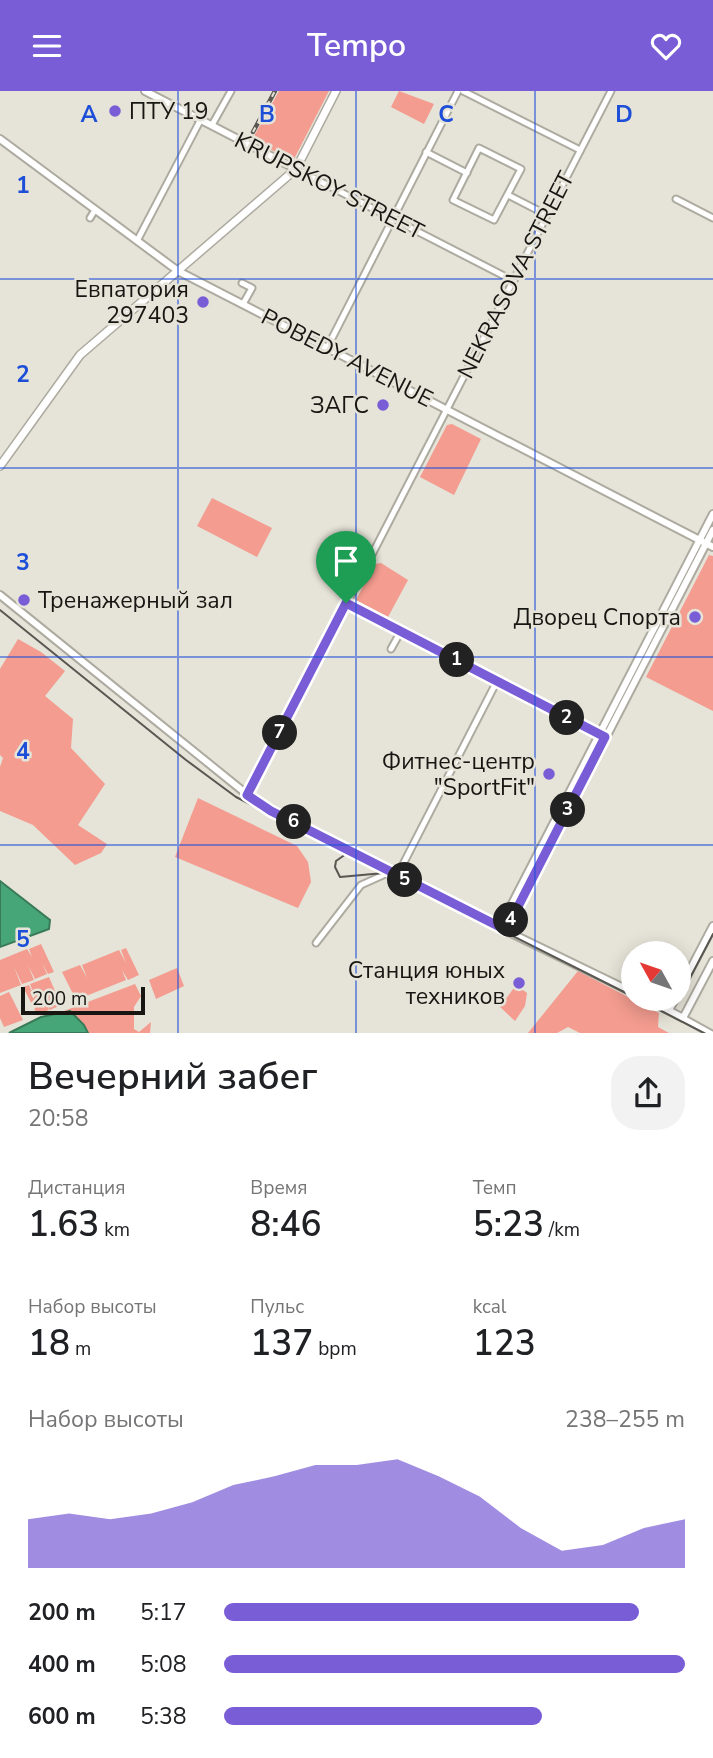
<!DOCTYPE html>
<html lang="ru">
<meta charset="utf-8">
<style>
:root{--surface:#fff;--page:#f2f2f2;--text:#202124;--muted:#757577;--accent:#795dd7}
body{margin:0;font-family:"Nunito Sans",sans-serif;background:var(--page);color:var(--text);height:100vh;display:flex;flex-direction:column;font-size:26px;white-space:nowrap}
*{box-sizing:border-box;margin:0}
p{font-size:23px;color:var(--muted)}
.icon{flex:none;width:38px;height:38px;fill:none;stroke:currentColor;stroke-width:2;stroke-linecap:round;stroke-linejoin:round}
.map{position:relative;height:942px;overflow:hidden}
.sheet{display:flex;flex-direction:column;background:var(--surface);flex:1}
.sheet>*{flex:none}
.needle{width:46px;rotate:310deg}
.fabs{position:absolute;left:621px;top:850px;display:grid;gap:14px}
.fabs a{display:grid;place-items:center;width:70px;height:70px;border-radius:50%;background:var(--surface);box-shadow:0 4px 18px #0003;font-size:35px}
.scale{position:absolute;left:21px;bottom:18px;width:124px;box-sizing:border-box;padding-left:7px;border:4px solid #171612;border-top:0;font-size:19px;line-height:24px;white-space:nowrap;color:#171612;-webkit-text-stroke:5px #e6e3d8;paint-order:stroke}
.pin{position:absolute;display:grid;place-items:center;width:60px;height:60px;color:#fff;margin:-72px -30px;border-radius:50% 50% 50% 0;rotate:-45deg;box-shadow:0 0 7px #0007}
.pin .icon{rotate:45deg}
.km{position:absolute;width:35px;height:35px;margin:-18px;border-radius:50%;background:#222;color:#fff;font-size:19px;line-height:35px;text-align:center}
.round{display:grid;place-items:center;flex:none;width:74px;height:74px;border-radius:28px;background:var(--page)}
.headline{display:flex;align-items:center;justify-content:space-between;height:119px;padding:0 28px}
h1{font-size:38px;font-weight:600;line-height:52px}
.metrics{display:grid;grid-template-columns:repeat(3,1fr);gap:10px;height:119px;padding:7px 28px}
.metrics div{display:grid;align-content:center}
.metrics b{font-size:35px;font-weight:600}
.metrics small{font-size:19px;font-weight:400}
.metrics p{font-size:19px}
.chart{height:196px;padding:14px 28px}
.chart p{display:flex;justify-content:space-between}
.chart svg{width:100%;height:126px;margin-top:7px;fill:var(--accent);opacity:.7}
ul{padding:0 28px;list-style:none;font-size:23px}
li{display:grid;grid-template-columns:112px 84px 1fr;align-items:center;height:52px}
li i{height:18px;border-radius:9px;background:var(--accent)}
header{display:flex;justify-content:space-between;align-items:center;height:91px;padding:0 28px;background:var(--accent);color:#fff;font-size:32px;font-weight:600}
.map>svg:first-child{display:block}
.green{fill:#f39c8f}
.water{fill:#47a678;stroke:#397b59;stroke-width:2}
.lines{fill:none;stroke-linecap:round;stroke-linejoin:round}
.minor-casing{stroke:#adaaa0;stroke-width:9}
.tertiary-casing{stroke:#adaaa0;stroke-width:10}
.secondary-casing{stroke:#adaaa0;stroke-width:10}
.minor{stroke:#fff;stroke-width:5}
.tertiary{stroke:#fff;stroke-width:6}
.secondary{stroke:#fff;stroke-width:7}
.tram{stroke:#595751;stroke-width:2}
.rail-casing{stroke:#595751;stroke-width:4.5}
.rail{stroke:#e6e3d8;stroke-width:2;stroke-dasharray:5;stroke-linecap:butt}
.route-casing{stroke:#fff;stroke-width:14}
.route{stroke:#795dd7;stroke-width:9}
.grid{fill:none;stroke:#1d4ed8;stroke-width:2;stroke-opacity:0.55}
.poi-dot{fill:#795dd7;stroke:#e6e3d8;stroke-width:2.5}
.labels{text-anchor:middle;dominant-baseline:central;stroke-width:5;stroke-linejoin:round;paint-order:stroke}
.poi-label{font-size:23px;fill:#171612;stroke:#e6e3d8;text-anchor:end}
.street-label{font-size:23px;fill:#171612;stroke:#e6e3d8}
.grid-label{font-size:23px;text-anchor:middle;font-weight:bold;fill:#1d4ed8;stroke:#e6e3d8;stroke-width:5;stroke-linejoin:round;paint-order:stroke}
</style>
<header><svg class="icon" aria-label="menu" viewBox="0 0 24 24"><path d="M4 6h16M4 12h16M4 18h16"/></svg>Tempo<svg class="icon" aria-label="heart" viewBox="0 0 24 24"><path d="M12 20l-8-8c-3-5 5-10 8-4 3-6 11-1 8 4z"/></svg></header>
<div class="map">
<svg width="713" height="943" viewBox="0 0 713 943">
<rect width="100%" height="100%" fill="#e6e3d8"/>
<g class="green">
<polygon points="279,0 329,0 293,70 252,49"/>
<polygon points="399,0 434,13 424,33 391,16"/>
<polygon points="452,333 481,348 454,404 420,386 447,334"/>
<polygon points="212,407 272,437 257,466 197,435"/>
<polygon points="709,464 713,465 713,620 646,586"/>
<polygon points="381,472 408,489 388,526 356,509 375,473"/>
<polygon points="18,548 41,561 65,580 45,605 73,628 71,657 105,693 78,734 107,753 101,762 75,774 33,734 0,720 0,676 3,667 0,664 0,578"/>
<polygon points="198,707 297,755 308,771 311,791 298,817 175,766"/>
<polygon points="41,853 54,881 48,883 42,872 47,883 35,888 28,874 34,889 22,893 14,876 21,894 0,902 0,869 27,858 32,866 29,858"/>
<polygon points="126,857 139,884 128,889 122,879 126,889 76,909 62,881 80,874 87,887 82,874 119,859 126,872 121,859"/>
<polygon points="177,877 184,895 156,908 149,889"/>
<polygon points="578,880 659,922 658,936 669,942 580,942 568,936 557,942 528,942"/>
<polygon points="49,886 61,914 50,919 48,916 49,919 37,923 23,896 29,894 36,908 30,893"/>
<polygon points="135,893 141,905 134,916 134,938 139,941 151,931 150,942 88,942 84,934 56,923"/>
<polygon points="516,894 527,902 525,915 515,930 500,916"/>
<polygon points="9,901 23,929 4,936 0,927 0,905"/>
</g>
<g class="water">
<polygon points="0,790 50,829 49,838 0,856"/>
<polygon points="70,920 84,934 88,942 9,942 41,926"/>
</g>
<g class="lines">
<g class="minor-casing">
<g id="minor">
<polyline points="463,0 580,59"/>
<polyline points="212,34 231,0"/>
<polygon points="479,57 521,78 494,129 453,109"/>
<polyline points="426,61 467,82"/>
<polyline points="296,78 514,190"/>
<polyline points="508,104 547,124"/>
<polyline points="676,108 713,127"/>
<polyline points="90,127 95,119"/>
<polyline points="137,150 201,28"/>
<polyline points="242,192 252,197 243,213"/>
<polyline points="327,257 458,0"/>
<polyline points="346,512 599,644"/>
<polyline points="391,558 401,540"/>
<polyline points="248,704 611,0"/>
<polyline points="397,785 497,590"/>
<polyline points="316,852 361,794 390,781"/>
<polyline points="683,927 712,943"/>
</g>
</g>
<g class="tertiary-casing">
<g id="tertiary">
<polyline points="145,0 296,78"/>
<polyline points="0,48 178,180 713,456"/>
<polyline points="0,504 254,709 488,831 634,902"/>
<polyline points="500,836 713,423"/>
<polyline points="506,840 713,439"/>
<polyline points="679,900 713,835"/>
<polyline points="647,908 683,927 713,870"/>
<polyline points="669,919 675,908"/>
</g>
</g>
<g class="secondary-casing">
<polyline id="secondary" points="0,375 80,264 296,78 336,0"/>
</g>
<use href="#minor" class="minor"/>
<use href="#tertiary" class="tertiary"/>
<use href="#secondary" class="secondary"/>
<g class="tram">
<polyline points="0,519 186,669 236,706 634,906"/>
<polyline points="346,763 336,770 335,776 340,786 384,782"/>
<polyline points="638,908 706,943"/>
<polyline points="679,908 713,843"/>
</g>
<g class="rail-casing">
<polyline id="rail" points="253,41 275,0"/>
</g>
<use href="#rail" class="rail"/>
</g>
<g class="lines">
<g class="route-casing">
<polygon id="route" points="346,512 605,646 506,839 271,720 247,704"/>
</g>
<use href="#route" class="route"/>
</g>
<path class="grid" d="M178 0V943M356 0V943M535 0V943M0 188H713M0 377H713M0 566H713M0 754H713"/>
<g class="poi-dot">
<circle cx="115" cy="20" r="7"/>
<circle cx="203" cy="211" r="7"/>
<circle cx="383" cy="314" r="7"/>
<circle cx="24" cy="509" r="7"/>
<circle cx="695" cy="526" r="7"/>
<circle cx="549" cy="683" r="7"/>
<circle cx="519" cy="892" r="7"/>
</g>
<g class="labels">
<g class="poi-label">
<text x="129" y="20" text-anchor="start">ПТУ 19</text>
<text x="189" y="198">Евпатория<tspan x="189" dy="26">297403</tspan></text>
<text x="369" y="314">ЗАГС</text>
<text x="38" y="509" text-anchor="start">Тренажерный зал</text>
<text x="681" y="526">Дворец Спорта</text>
<text x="535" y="670">Фитнес-центр<tspan x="535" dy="26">"SportFit"</tspan></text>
<text x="505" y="879">Станция юных<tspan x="505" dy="26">техников</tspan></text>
</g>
<g class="street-label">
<text transform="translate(329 95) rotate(27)">KRUPSKOY STREET</text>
<text transform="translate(516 184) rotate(-63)">NEKRASOVA STREET</text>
<text transform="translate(347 267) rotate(27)">POBEDY AVENUE</text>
</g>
</g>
<g class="grid-label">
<text x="89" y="31">A</text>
<text x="267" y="31">B</text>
<text x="446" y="31">C</text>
<text x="624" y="31">D</text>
<text x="23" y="102">1</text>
<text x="23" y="291">2</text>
<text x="23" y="479">3</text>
<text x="23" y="668">4</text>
<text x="23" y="856">5</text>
</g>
</svg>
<div class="fabs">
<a><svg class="needle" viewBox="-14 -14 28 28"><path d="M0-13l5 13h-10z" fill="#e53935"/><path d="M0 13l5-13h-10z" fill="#757577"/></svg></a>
</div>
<div class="scale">200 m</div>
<div class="pin" style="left:346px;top:512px;background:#1e9e55"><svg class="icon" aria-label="arrive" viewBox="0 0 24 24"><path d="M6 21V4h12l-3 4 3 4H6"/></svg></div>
<b class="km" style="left:457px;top:569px">1</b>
<b class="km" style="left:567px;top:627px">2</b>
<b class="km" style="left:568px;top:719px">3</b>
<b class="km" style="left:511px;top:829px">4</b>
<b class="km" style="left:405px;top:789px">5</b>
<b class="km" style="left:294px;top:731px">6</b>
<b class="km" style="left:280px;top:642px">7</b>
</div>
<section class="sheet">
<div class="headline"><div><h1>Вечерний забег</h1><p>20:58</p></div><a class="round"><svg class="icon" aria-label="share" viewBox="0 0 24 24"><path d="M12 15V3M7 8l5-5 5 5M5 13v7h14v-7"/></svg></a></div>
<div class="metrics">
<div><p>Дистанция</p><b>1.63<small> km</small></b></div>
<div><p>Время</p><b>8:46</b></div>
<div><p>Темп</p><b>5:23<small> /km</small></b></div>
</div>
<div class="metrics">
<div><p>Набор высоты</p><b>18<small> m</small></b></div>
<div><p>Пульс</p><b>137<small> bpm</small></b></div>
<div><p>kcal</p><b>123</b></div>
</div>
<div class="chart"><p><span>Набор высоты</span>238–255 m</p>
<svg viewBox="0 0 160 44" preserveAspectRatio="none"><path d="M0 44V27L10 25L20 27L30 25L40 21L50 15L60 12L70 8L80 8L90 6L100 12L110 19L120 30L130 38L140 36L150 30L160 27V44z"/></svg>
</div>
<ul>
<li><b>200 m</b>5:17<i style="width:90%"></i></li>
<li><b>400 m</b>5:08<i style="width:100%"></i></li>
<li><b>600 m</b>5:38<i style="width:69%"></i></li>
</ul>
</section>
